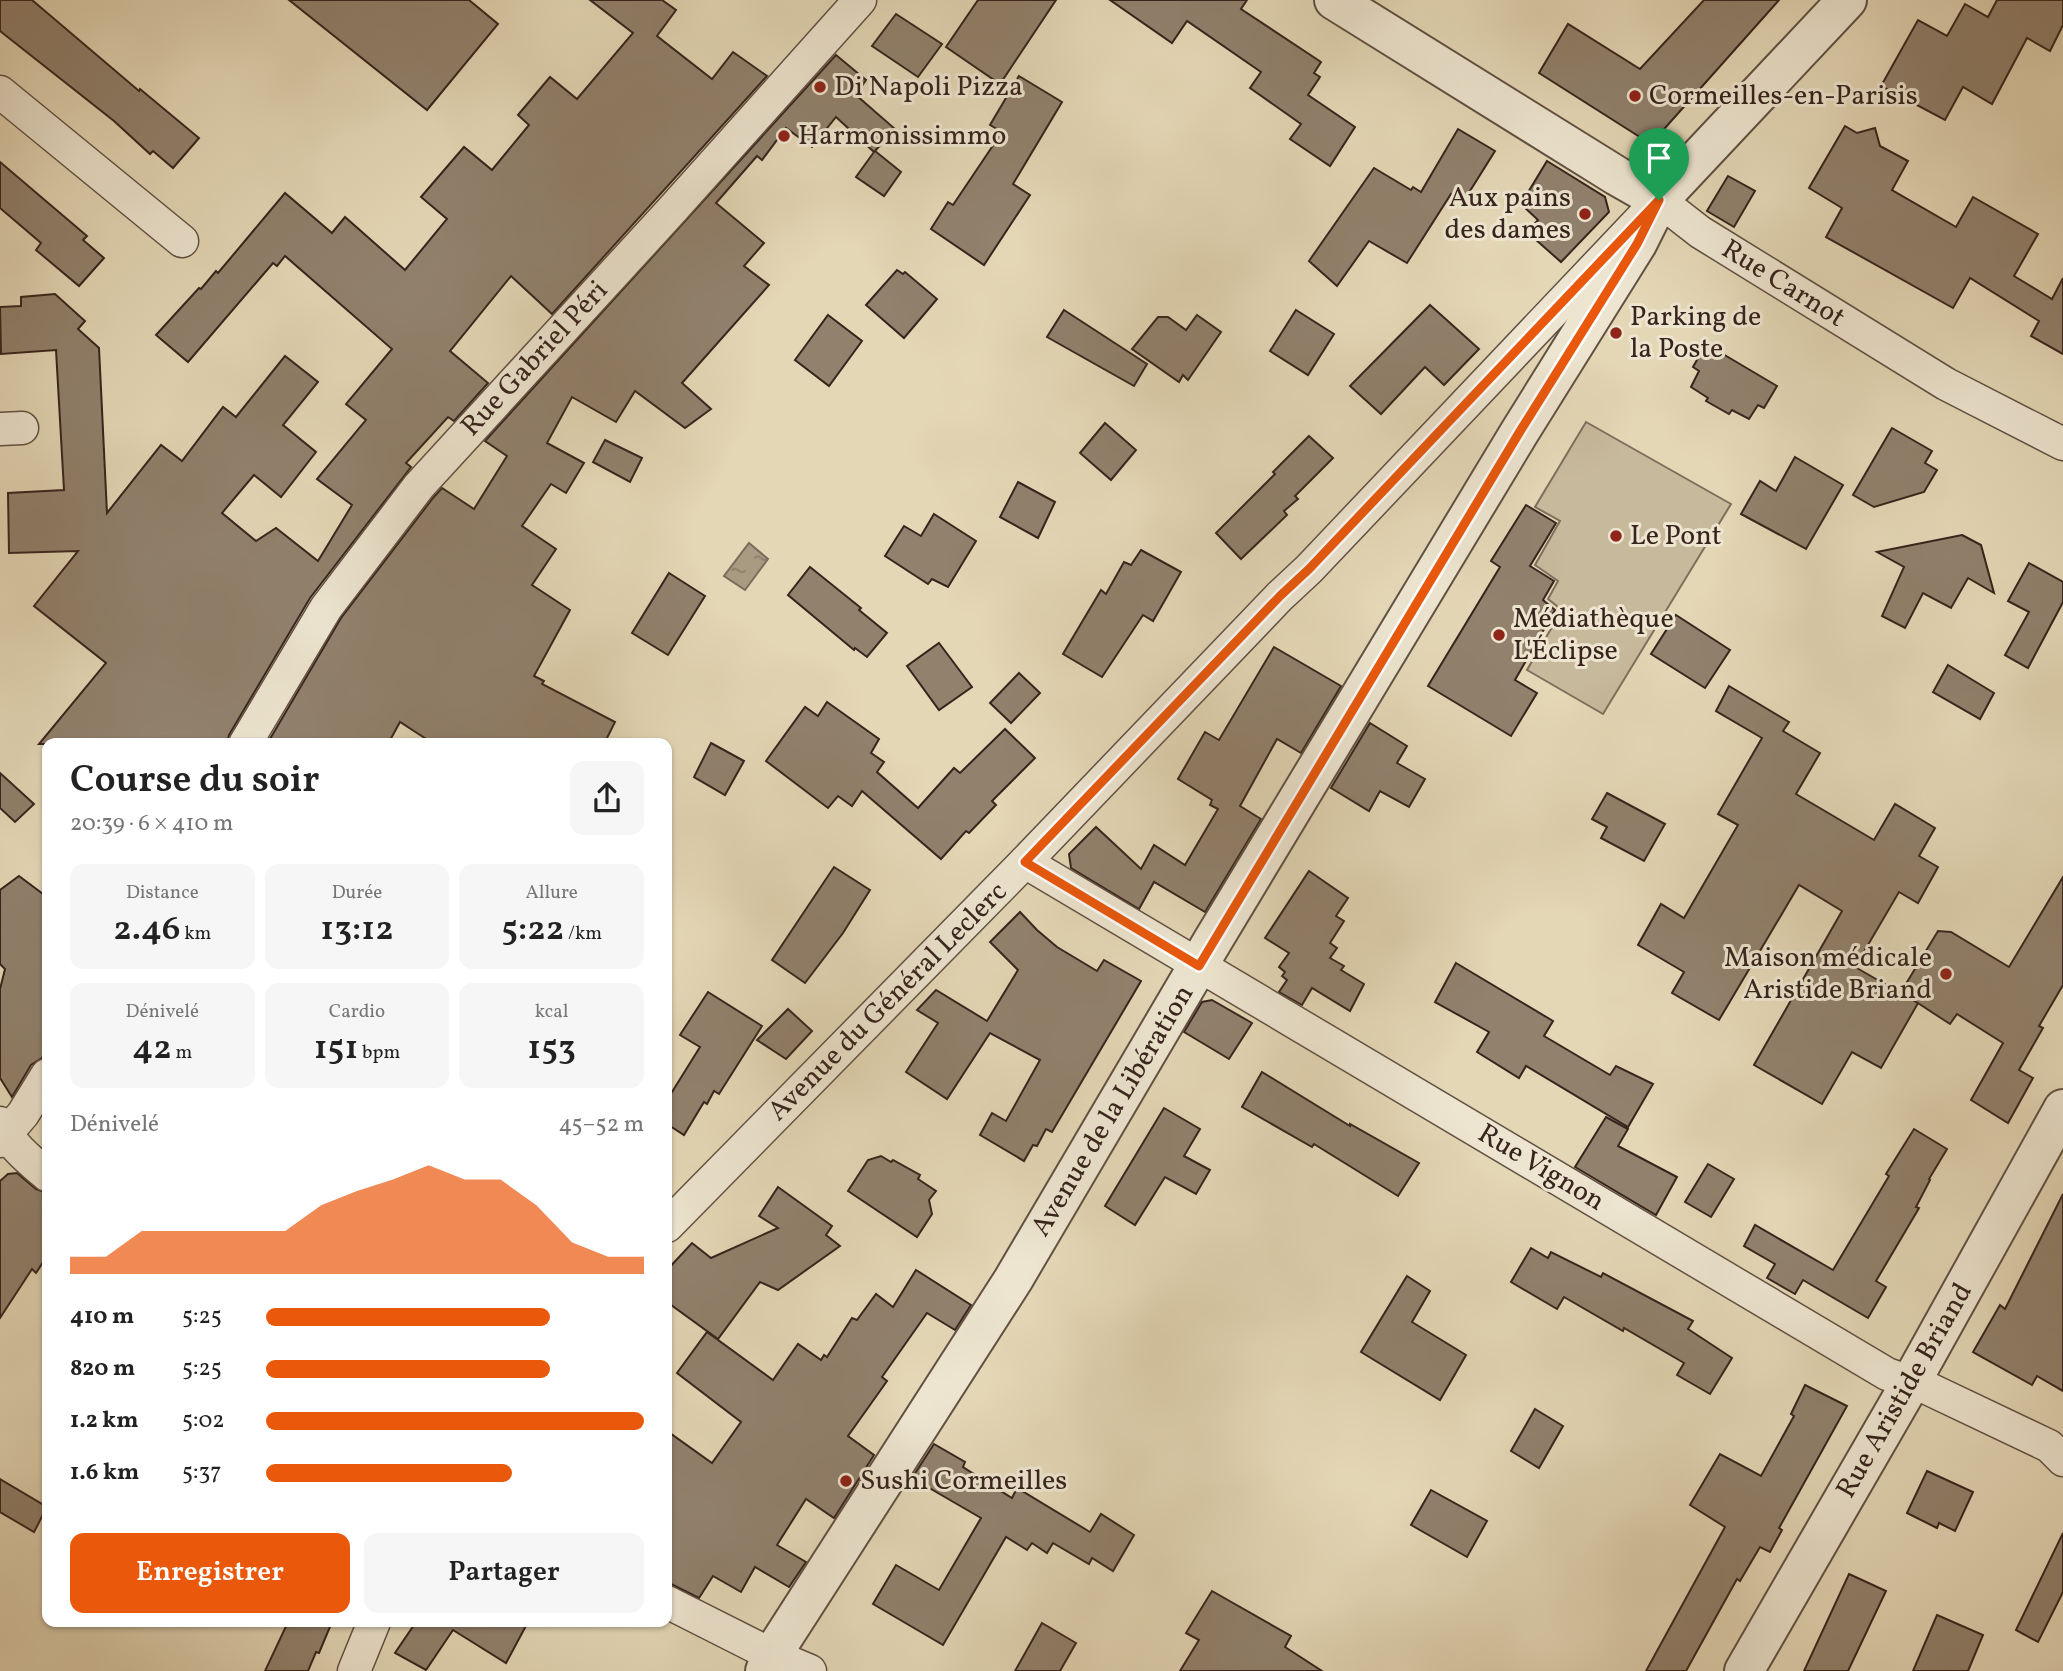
<!DOCTYPE html>
<html lang="fr">
<meta charset="utf-8">
<style>
:root{--surface:#fff;--page:#f6f6f6;--text:#222;--muted:#767676;--accent:#ea580c}
body{margin:0;font-family:Vollkorn,serif;background:var(--page);color:var(--text);height:100vh;display:flex;flex-direction:column;font-size:26px;white-space:nowrap}
*{box-sizing:border-box;margin:0}
p{font-size:23px;color:var(--muted)}
.icon{flex:none;width:38px;height:38px;fill:none;stroke:currentColor;stroke-width:2;stroke-linecap:round;stroke-linejoin:round}
.map{position:relative;flex:1;overflow:hidden}
.panel{position:absolute;left:42px;top:738px;width:630px;height:889px;display:flex;flex-direction:column;background:var(--surface);border-radius:14px;box-shadow:0 2px 5px #0004}
.panel>*{flex:none}
.pin{position:absolute;display:grid;place-items:center;width:60px;height:60px;color:#fff;margin:-72px -30px;border-radius:50% 50% 50% 0;rotate:-45deg;box-shadow:0 0 7px #0007}
.pin .icon{rotate:45deg}
.round{display:grid;place-items:center;flex:none;width:74px;height:74px;border-radius:14px;background:var(--page)}
.overview{display:flex;align-items:center;justify-content:space-between;height:119px;padding:0 28px}
h1{font-size:38px;font-weight:600;line-height:52px}
.stats{display:grid;grid-template-columns:repeat(3,1fr);gap:10px;height:119px;padding:7px 28px}
.stats div{display:grid;align-content:center;border-radius:14px;background:var(--page);text-align:center}
.stats b{font-size:35px;font-weight:600}
.stats small{font-size:19px;font-weight:400}
.stats p{font-size:19px}
.chart{height:196px;padding:14px 28px}
.chart p{display:flex;justify-content:space-between}
.chart svg{width:100%;height:126px;margin-top:7px;fill:var(--accent);opacity:.7}
.primary-button{display:flex;gap:14px;margin-top:auto;padding:14px 28px}
.primary-button a{flex:1;height:80px;border-radius:14px;background:var(--accent);color:#fff;font-size:28px;font-weight:600;line-height:80px;text-align:center}
.primary-button a+a{background:var(--page);color:var(--text)}
ul{padding:0 28px;list-style:none;font-size:23px}
li{display:grid;grid-template-columns:112px 84px 1fr;align-items:center;height:52px}
li i{height:18px;border-radius:9px;background:var(--accent)}
.map>svg:first-child{display:block}
.park{fill:#c7b99c;stroke:#7f6e5c;stroke-width:2}
.water{fill:url(#water-ripples);stroke:#7b6b5a;stroke-width:2}
.building{fill:#91816d;stroke:#37241d;stroke-width:2}
.lines{fill:none;stroke-linecap:round;stroke-linejoin:round}
.minor-casing{stroke:#625143;stroke-width:35}
.tertiary-casing{stroke:#625143;stroke-width:42}
.minor{stroke:#ede5d0;stroke-width:32}
.tertiary{stroke:#ede5d0;stroke-width:38}
.route-casing{stroke:#fff;stroke-width:14}
.route{stroke:#ea580c;stroke-width:9}
.poi-dot{fill:#8f2418;stroke:#ede5d0;stroke-width:2.5}
.labels{text-anchor:middle;dominant-baseline:central;stroke-width:6;stroke-linejoin:round;paint-order:stroke}
.poi-label{font-size:28px;fill:#37241d;stroke:#ede5d0;text-anchor:start}
.street-label{font-size:28px;fill:#37241d;stroke:#ede5d0}
</style>
<div class="map">
<svg width="2063" height="1671" viewBox="0 0 2063 1671">
<defs>
<pattern id="water-ripples" width="26" height="14" patternUnits="userSpaceOnUse" patternTransform="scale(1.75)"><rect width="26" height="14" fill="#a99a82"/><path d="M2 4q2-2 4 0t4 0M15 11q2-2 4 0t4 0" fill="none" stroke="#8a7d6a"/></pattern>
</defs>
<rect width="100%" height="100%" fill="#e4d7b6"/>
<filter id="stains"><feTurbulence type="fractalNoise" baseFrequency=".00286" numOctaves="4"/><feColorMatrix values="0 0 0 0 .2 0 0 0 0 .09 0 0 0 0 .02 0 0 0 .5 -.17"/></filter>
<radialGradient id="worn" r=".72"><stop offset=".6" stop-color="#630" stop-opacity="0"/><stop offset="1" stop-color="#630" stop-opacity=".3"/></radialGradient>
<polygon class="park" points="1586,422 1731,504 1603,714 1527,670 1562,610 1548,599 1558,581 1535,565 1560,521 1535,507"/>
<polygon class="water" points="749,543 768,559 745,590 724,576"/>
<g class="building">
<polygon points="0,0 32,0 139,91 140,89 199,138 173,168 153,151 150,154 114,121 0,31"/>
<polygon points="289,0 469,0 498,24 427,110"/>
<polygon points="590,0 662,0 676,10 657,36 712,79 733,52 767,76 552,314 511,276 450,351 488,383 454,421 448,417 406,463 411,467 310,598 229,735 227,744 39,744 106,663 34,606 78,551 9,553 8,493 64,490 56,350 1,354 0,307 21,306 21,297 55,294 85,321 78,329 99,348 107,513 161,445 182,461 223,407 236,417 285,356 318,382 283,425 316,452 281,497 254,475 222,513 256,541 276,528 318,561 352,505 317,479 366,420 346,404 392,349 285,256 277,266 273,263 188,362 156,335 199,288 201,289 216,271 218,273 285,193 332,233 345,217 405,270 447,219 421,197 464,147 492,170 529,125 518,115 550,77 577,99 633,33"/>
<polygon points="978,0 1056,0 1000,84 946,47"/>
<polygon points="1110,0 1247,0 1241,9 1321,62 1314,73 1320,77 1308,95 1355,127 1330,166 1290,139 1301,124 1250,88 1261,72 1187,21 1172,43"/>
<polygon points="1704,0 1779,0 1657,137 1643,139 1539,73 1568,24 1640,69"/>
<polygon points="1997,0 2063,0 2063,25 2050,51 2027,38 1992,104 1963,87 1945,120 1881,86 1918,20 1947,36 1965,4 1988,17"/>
<polygon points="896,14 942,44 918,77 872,46"/>
<polygon points="836,55 866,80 856,95 895,129 875,151 901,172 884,196 856,177 874,152 836,117 812,147 786,128 762,160 757,156 716,203 764,243 744,266 769,285 682,383 711,409 685,428 635,391 616,422 572,397 547,443 584,463 566,493 551,484 522,526 556,549 532,585 570,610 534,676 544,681 542,684 615,722 604,744 434,744 400,722 388,744 267,744 341,618 433,498 442,488 474,509 507,456 485,441"/>
<polygon points="1019,76 1062,102 1013,184 1030,195 984,265 931,229 948,202 953,205 1002,132 990,125"/>
<polygon points="1845,126 1857,133 1875,128 1880,146 1908,161 1892,190 1956,227 1973,197 2038,234 2014,276 2052,299 2063,278 2063,354 2031,336 2039,321 1970,278 1953,308 1826,237 1842,208 1809,188"/>
<polygon points="1458,129 1495,151 1463,202 1451,194 1407,263 1369,241 1337,286 1309,261 1374,168 1411,190 1413,187 1421,192"/>
<polygon points="1547,161 1605,197 1609,212 1561,262 1527,232 1538,220 1521,204"/>
<polygon points="0,162 87,236 83,240 104,258 79,286 36,250 41,243 0,208"/>
<polygon points="1728,176 1755,191 1734,227 1707,211"/>
<polygon points="897,270 903,274 905,272 937,299 904,338 866,305"/>
<polygon points="1430,305 1479,349 1444,385 1425,367 1381,414 1350,386"/>
<polygon points="1064,310 1147,364 1134,386 1047,337"/>
<polygon points="1296,310 1334,334 1308,375 1270,351"/>
<polygon points="828,315 862,341 829,386 795,360"/>
<polygon points="1197,315 1221,332 1188,380 1183,375 1179,382 1132,349 1158,317 1168,317 1186,330"/>
<polygon points="1706,344 1777,386 1764,408 1758,405 1749,419 1732,410 1729,414 1706,401 1708,398 1691,387 1699,371 1693,367"/>
<polygon points="1105,423 1136,450 1111,480 1080,453"/>
<polygon points="1892,428 1932,451 1925,463 1937,470 1924,492 1874,507 1853,495"/>
<polygon points="1309,436 1333,458 1295,496 1298,499 1284,511 1287,515 1241,559 1216,533 1275,474 1273,472"/>
<polygon points="605,440 642,458 630,482 593,462"/>
<polygon points="1795,457 1843,485 1806,549 1741,514 1760,481 1776,491"/>
<polygon points="1018,482 1055,502 1038,538 1000,517"/>
<polygon points="1526,505 1556,523 1530,566 1554,581 1543,600 1555,610 1515,680 1537,693 1511,736 1428,686 1500,567 1491,561"/>
<polygon points="934,514 976,541 948,587 932,579 928,584 885,556 904,526 921,536"/>
<polygon points="1962,535 1981,545 1994,593 1968,578 1951,608 1923,593 1905,628 1882,616 1904,567 1877,552"/>
<polygon points="1141,550 1181,572 1153,621 1143,615 1102,677 1063,654 1101,590 1106,594 1124,562 1131,565"/>
<polygon points="2029,563 2063,582 2063,602 2028,668 2005,655 2029,612 2008,601"/>
<polygon points="810,567 861,608 859,610 887,633 867,657 855,648 854,650 788,595"/>
<polygon points="669,573 705,596 668,655 632,633"/>
<polygon points="1676,615 1730,650 1705,688 1651,654"/>
<polygon points="939,643 972,687 939,710 907,666"/>
<polygon points="1274,647 1341,686 1301,753 1277,739 1240,806 1261,819 1205,912 1154,882 1139,909 1071,868 1069,854 1096,827 1141,869 1154,845 1185,865 1218,809 1210,805 1212,800 1178,779 1205,732 1219,740"/>
<polygon points="1948,665 1994,693 1980,719 1933,692"/>
<polygon points="1019,673 1040,693 1011,723 990,703"/>
<polygon points="1729,686 1789,722 1783,731 1820,753 1796,794 1874,840 1895,804 1935,828 1919,856 1938,867 1918,903 1899,892 1855,967 1918,1003 1881,1068 1852,1052 1822,1104 1754,1065 1842,911 1799,885 1719,1020 1672,993 1684,972 1638,945 1661,904 1684,918 1738,825 1718,814 1762,738 1716,711"/>
<polygon points="827,702 879,739 871,753 884,762 877,772 918,808 954,768 960,773 1005,729 1035,758 992,801 996,805 969,833 966,831 941,859 862,791 852,806 838,796 828,808 766,761 805,707 818,716"/>
<polygon points="1370,723 1407,746 1397,763 1425,779 1409,807 1380,791 1369,811 1331,788"/>
<polygon points="711,743 744,761 725,795 694,777"/>
<polygon points="0,773 34,804 15,822 0,808"/>
<polygon points="1607,793 1665,824 1644,861 1601,838 1607,827 1592,819"/>
<polygon points="834,867 870,890 843,933 805,983 772,960"/>
<polygon points="1309,871 1348,898 1336,916 1344,921 1330,943 1337,948 1330,958 1344,966 1341,970 1364,984 1350,1011 1312,988 1302,1005 1279,992 1287,980 1282,976 1285,972 1279,967 1289,953 1265,938"/>
<polygon points="19,876 47,897 47,1049 42,1058 31,1065 12,1097 0,1078 0,989 5,969 0,964 0,890"/>
<polygon points="2063,877 2063,985 2039,1026 2043,1028 2019,1070 2033,1078 2008,1123 1971,1100 2003,1043 1957,1014 1950,1024 1901,992 1938,931 1951,932 2009,967"/>
<polygon points="1020,912 1037,930 1057,947 1097,971 1104,960 1141,981 1052,1132 1046,1129 1037,1146 1033,1145 1024,1161 980,1135 992,1113 1006,1121 1040,1060 990,1033 947,1099 906,1072 938,1023 917,1010 936,990 987,1021 1018,970 990,942"/>
<polygon points="1456,963 1553,1021 1544,1036 1610,1075 1616,1066 1653,1084 1628,1127 1526,1066 1519,1078 1477,1052 1489,1032 1435,1002"/>
<polygon points="708,992 762,1026 719,1094 714,1091 707,1104 704,1102 684,1135 667,1124 667,1100 700,1047 680,1035"/>
<polygon points="1212,1000 1252,1023 1229,1059 1184,1032 1202,1002"/>
<polygon points="788,1009 812,1031 786,1059 757,1040"/>
<polygon points="1262,1072 1350,1126 1350,1124 1419,1163 1398,1196 1314,1144 1312,1147 1242,1107"/>
<polygon points="1164,1108 1200,1129 1184,1156 1210,1170 1196,1194 1165,1177 1135,1225 1105,1206"/>
<polygon points="1606,1117 1628,1129 1618,1146 1677,1177 1656,1215 1575,1167"/>
<polygon points="1914,1129 1947,1149 1929,1179 1930,1180 1916,1207 1919,1208 1876,1281 1886,1287 1868,1318 1803,1280 1795,1294 1767,1278 1775,1264 1744,1246 1755,1225 1833,1270 1889,1176 1886,1174"/>
<polygon points="881,1156 891,1162 893,1160 920,1175 918,1179 936,1191 929,1200 932,1214 917,1237 848,1191 868,1160"/>
<polygon points="1708,1164 1734,1179 1711,1217 1685,1202"/>
<polygon points="17,1173 36,1189 47,1193 47,1256 36,1273 32,1269 0,1318 0,1181 8,1174"/>
<polygon points="778,1187 832,1226 826,1235 840,1246 778,1290 760,1282 718,1339 667,1302 667,1270 692,1243 711,1258 778,1228 759,1216"/>
<polygon points="2063,1194 2063,1391 2037,1376 2032,1385 1973,1352 2000,1305 2005,1309"/>
<polygon points="1531,1248 1548,1258 1551,1252 1601,1277 1603,1273 1693,1321 1688,1329 1732,1358 1710,1394 1677,1375 1684,1363 1624,1328 1623,1331 1564,1297 1557,1309 1511,1282"/>
<polygon points="916,1270 971,1305 955,1330 927,1313 882,1377 887,1381 848,1436 874,1455 834,1518 806,1499 777,1545 806,1562 789,1587 755,1567 741,1592 713,1576 699,1598 667,1582 667,1431 712,1463 741,1422 677,1373 707,1332 773,1380 798,1344 821,1360 824,1355 827,1357 852,1318 857,1320 876,1294 893,1307"/>
<polygon points="1407,1276 1430,1291 1412,1322 1466,1355 1440,1400 1361,1352"/>
<polygon points="1805,1385 1847,1406 1779,1528 1782,1530 1770,1552 1760,1547 1740,1581 1737,1579 1686,1671 1646,1671 1725,1527 1690,1505 1720,1454 1761,1476 1794,1416 1791,1414"/>
<polygon points="1535,1409 1563,1426 1539,1468 1511,1451"/>
<polygon points="934,1444 965,1462 963,1467 1012,1498 1017,1488 1090,1532 1101,1514 1134,1535 1113,1571 1092,1558 1089,1564 1053,1543 1047,1553 1032,1543 1027,1550 1006,1537 943,1645 873,1604 896,1565 939,1590 981,1518 912,1478"/>
<polygon points="1927,1471 1973,1492 1955,1531 1939,1523 1937,1528 1907,1513"/>
<polygon points="0,1479 47,1507 34,1532 0,1512"/>
<polygon points="1431,1490 1487,1521 1467,1557 1411,1525"/>
<polygon points="2063,1533 2063,1592 2038,1642 2016,1630"/>
<polygon points="1849,1574 1886,1591 1848,1671 1804,1671"/>
<polygon points="1212,1591 1291,1636 1285,1647 1322,1671 1180,1671 1199,1640 1186,1633"/>
<polygon points="1937,1615 1983,1635 1968,1671 1913,1671"/>
<polygon points="288,1622 332,1622 319,1653 316,1652 308,1671 265,1671"/>
<polygon points="416,1622 528,1622 506,1663 453,1630 426,1670 395,1653"/>
<polygon points="1042,1623 1076,1643 1060,1671 1015,1671"/>
</g>
<g class="lines">
<g class="minor-casing">
<g id="minor">
<polyline points="0,92 182,241"/>
<polyline points="0,429 22,428"/>
<polyline points="245,744 326,608 419,486 672,210 860,0"/>
<polyline points="1025,862 1887,1374 1927,1388 2049,1446 2063,1460"/>
<path d="M0 1123C11 1145 28 1159 47 1175"/>
<polyline points="0,1141 23,1114 47,1075"/>
<polyline points="667,1226 1025,862 1280,596 1309,569 1659,200 1700,232 1946,384 2063,444"/>
<polyline points="667,1602 772,1655 810,1671"/>
<polyline points="354,1671 374,1622"/>
</g>
</g>
<g class="tertiary-casing">
<g id="tertiary">
<polyline points="1334,0 1617,176 1659,200"/>
<polyline points="765,1671 772,1655 1013,1280 1212,942 1519,433 1637,244 1659,200 1847,0"/>
<polyline points="1744,1671 1910,1384 2063,1109"/>
</g>
</g>
<use href="#minor" class="minor"/>
<use href="#tertiary" class="tertiary"/>
</g>
<g class="lines">
<g class="route-casing">
<polygon id="route" points="1659,200 1637,244 1519,433 1199,966 1025,862 1280,596 1309,569"/>
</g>
<use href="#route" class="route"/>
</g>
<g class="poi-dot">
<circle cx="820" cy="87" r="7"/>
<circle cx="1635" cy="96" r="7"/>
<circle cx="784" cy="136" r="7"/>
<circle cx="1585" cy="214" r="7"/>
<circle cx="1616" cy="333" r="7"/>
<circle cx="1616" cy="536" r="7"/>
<circle cx="1499" cy="635" r="7"/>
<circle cx="1946" cy="974" r="7"/>
<circle cx="846" cy="1481" r="7"/>
</g>
<g class="labels">
<g class="poi-label">
<text x="834" y="87">Di Napoli Pizza</text>
<text x="1649" y="96">Cormeilles-en-Parisis</text>
<text x="798" y="136">Harmonissimmo</text>
<text x="1571" y="198" text-anchor="end">Aux pains<tspan x="1571" dy="32">des dames</tspan></text>
<text x="1630" y="317">Parking de<tspan x="1630" dy="32">la Poste</tspan></text>
<text x="1630" y="536">Le Pont</text>
<text x="1513" y="619">Médiathèque<tspan x="1513" dy="32">L'Éclipse</tspan></text>
<text x="1932" y="958" text-anchor="end">Maison médicale<tspan x="1932" dy="32">Aristide Briand</tspan></text>
<text x="860" y="1481">Sushi Cormeilles</text>
</g>
<g class="street-label">
<text transform="translate(1783 284) rotate(32)">Rue Carnot</text>
<text transform="translate(535 359) rotate(-47)">Rue Gabriel Péri</text>
<text transform="translate(888 1002) rotate(-45)">Avenue du Général Leclerc</text>
<text transform="translate(1113 1111) rotate(-59)">Avenue de la Libération</text>
<text transform="translate(1541 1168) rotate(31)">Rue Vignon</text>
<text transform="translate(1905 1391) rotate(-60)">Rue Aristide Briand</text>
</g>
</g>
<rect width="100%" height="100%" filter="url(#stains)"/>
<rect width="100%" height="100%" fill="url(#worn)"/>
</svg>
<div class="pin" style="left:1659px;top:200px;background:#1e9e55"><svg class="icon" aria-label="arrive" viewBox="0 0 24 24"><path d="M6 21V4h12l-3 4 3 4H6"/></svg></div>
<section class="panel">
<div class="overview"><div><h1>Course du soir</h1><p>20:39 · 6 × 410 m</p></div><a class="round"><svg class="icon" aria-label="share" viewBox="0 0 24 24"><path d="M12 15V3M7 8l5-5 5 5M5 13v7h14v-7"/></svg></a></div>
<div class="stats">
<div><p>Distance</p><b>2.46<small> km</small></b></div>
<div><p>Durée</p><b>13:12</b></div>
<div><p>Allure</p><b>5:22<small> /km</small></b></div>
</div>
<div class="stats">
<div><p>Dénivelé</p><b>42<small> m</small></b></div>
<div><p>Cardio</p><b>151<small> bpm</small></b></div>
<div><p>kcal</p><b>153</b></div>
</div>
<div class="chart"><p><span>Dénivelé</span>45–52 m</p>
<svg viewBox="0 0 160 44" preserveAspectRatio="none"><path d="M0 44V38L10 38L20 29L30 29L40 29L50 29L60 29L70 20L80 15L90 11L100 6L110 11L120 11L130 20L140 33L150 38L160 38V44z"/></svg>
</div>
<ul>
<li><b>410 m</b>5:25<i style="width:75%"></i></li>
<li><b>820 m</b>5:25<i style="width:75%"></i></li>
<li><b>1.2 km</b>5:02<i style="width:100%"></i></li>
<li><b>1.6 km</b>5:37<i style="width:65%"></i></li>
</ul>
<div class="primary-button"><a>Enregistrer</a><a>Partager</a></div>
</section>
</div>
